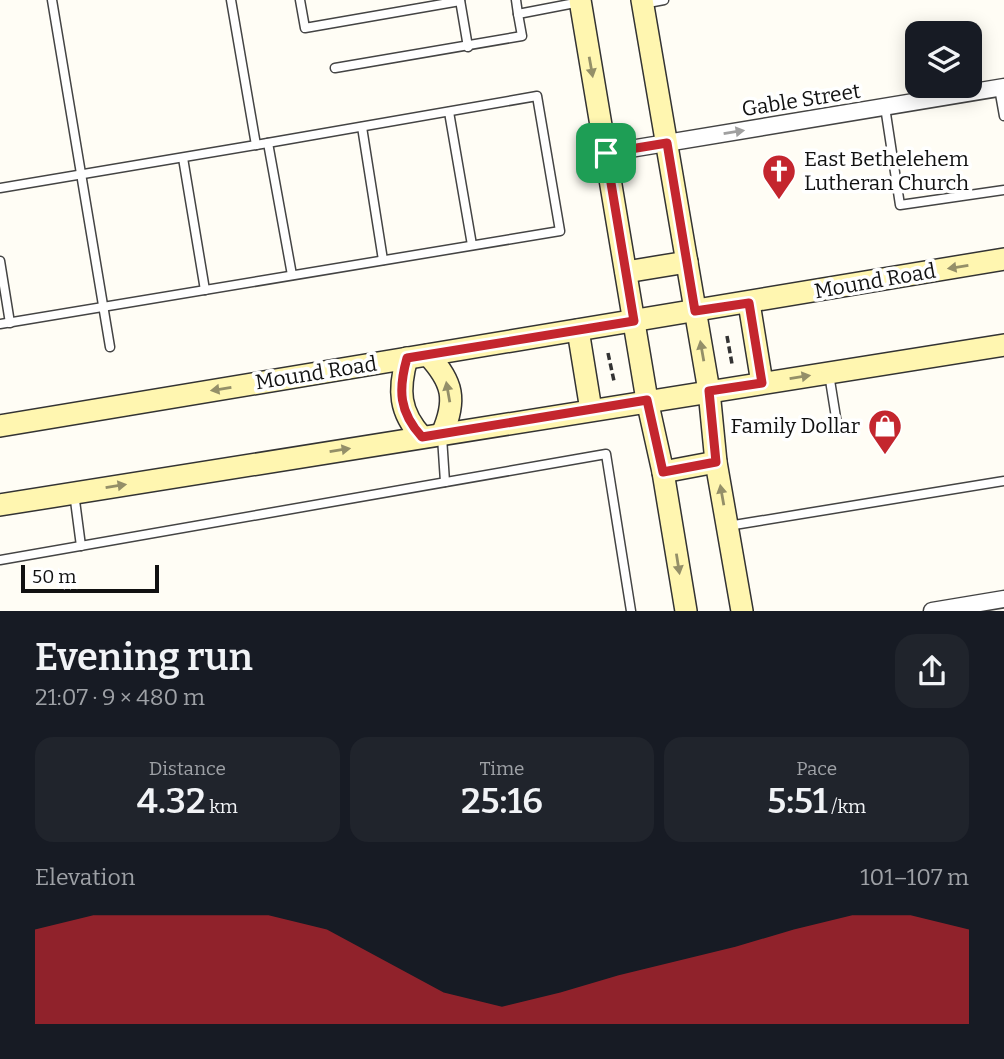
<!DOCTYPE html>
<meta charset="utf-8">
<style>
:root{--surface:#171b24;--page:#20242c;--text:#f1f3f6;--muted:#9ea1a6;--accent:#c4262e}
body{margin:0;font-family:Bitter,serif;background:var(--page);color:var(--text);height:100vh;display:flex;flex-direction:column;font-size:26px;white-space:nowrap}
*{box-sizing:border-box;margin:0}
p{font-size:23px;color:var(--muted)}
.icon{flex:none;width:38px;height:38px;fill:none;stroke:currentColor;stroke-width:2;stroke-linecap:round;stroke-linejoin:round}
.map{position:relative;height:611px;overflow:hidden}
.details{display:flex;flex-direction:column;background:var(--surface);flex:1}
.details>*{flex:none}
.fabs{position:absolute;left:905px;top:21px;display:grid;gap:14px}
.fabs a{display:grid;place-items:center;width:77px;height:77px;border-radius:14px;background:var(--surface);box-shadow:0 4px 18px #0003;font-size:35px}
.scale{position:absolute;left:21px;bottom:18px;width:138px;box-sizing:border-box;padding-left:7px;border:4px solid #111;border-top:0;font-size:19px;line-height:24px;white-space:nowrap;color:#111;-webkit-text-stroke:5px #fff;paint-order:stroke}
.pin{position:absolute;display:grid;place-items:center;width:60px;height:60px;color:#fff;margin:-30px;border-radius:14px;box-shadow:0 4px 10px #0006}
.round{display:grid;place-items:center;flex:none;width:74px;height:74px;border-radius:21px;background:var(--page)}
.summary{display:flex;align-items:center;justify-content:space-between;height:119px;padding:0 35px}
h1{font-size:38px;font-weight:600;line-height:52px}
.stats{display:grid;grid-template-columns:repeat(3,1fr);gap:10px;height:119px;padding:7px 35px}
.stats div{display:grid;align-content:center;border-radius:18px;background:var(--page);text-align:center}
.stats b{font-size:35px;font-weight:600}
.stats small{font-size:19px;font-weight:400}
.stats p{font-size:19px}
.chart{height:196px;padding:14px 35px}
.chart p{display:flex;justify-content:space-between}
.chart svg{width:100%;height:126px;margin-top:7px;fill:var(--accent);opacity:.7}
.map>svg:first-child{display:block}
.lines{fill:none;stroke-linecap:round;stroke-linejoin:round}
.service-casing{stroke:#444;stroke-width:11}
.minor-casing{stroke:#444;stroke-width:19}
.secondary-casing{stroke:#333;stroke-width:24}
.path{stroke:#333;stroke-width:3.5;stroke-dasharray:7 3.5;stroke-linecap:butt}
.service{stroke:#fff;stroke-width:8}
.minor{stroke:#fff;stroke-width:16}
.secondary{stroke:#fff6b0;stroke-width:21}
.oneway{fill:#948f68}
.oneway2{fill:#a0a0a0}
.route-casing{stroke:#fff;stroke-width:14}
.route{stroke:#c4262e;stroke-width:9}
.labels{text-anchor:middle;dominant-baseline:central;stroke-width:7;stroke-linejoin:round;paint-order:stroke}
.street-label{font-size:21px;fill:#111;stroke:#fff}
.poi-label{font-size:21px;fill:#111;stroke:#fff;text-anchor:start}
</style>
<div class="map">
<svg width="1004" height="611" viewBox="0 0 1004 611">
<rect width="100%" height="100%" fill="#fffdf5"/>
<g class="lines">
<g class="service-casing">
<g id="service">
<polyline points="52,0 110,347"/>
<polyline points="300,0 305,28 460,1"/>
<polyline points="460,0 468,47"/>
<polyline points="516,0 518,14"/>
<polyline points="643,4 664,0"/>
<polyline points="335,68 522,36 518,14 580,2"/>
<polyline points="999,88 1004,116"/>
<polyline points="885,107 900,205 1004,190"/>
<polyline points="449,112 472,245"/>
<polyline points="362,127 383,260"/>
<polyline points="268,143 292,275"/>
<polyline points="183,158 205,290"/>
<polyline points="0,188 256,145 231,0"/>
<polyline points="0,261 10,323"/>
<polyline points="0,324 560,231 537,96 256,145"/>
<polyline points="829,374 838,430"/>
<polyline points="442,437 445,482"/>
<polyline points="74,493 81,546"/>
<polyline points="728,526 1004,481"/>
<polyline points="0,560 606,454 631,611"/>
</g>
</g>
<g class="minor-casing">
<g id="minor">
<polyline points="606,153 1004,87"/>
<polyline points="932,611 1004,599"/>
</g>
</g>
<g class="secondary-casing">
<g id="secondary">
<polyline points="580,0 647,400 663,472 686,611"/>
<polyline points="642,0 709,391 716,462 742,611"/>
<polyline points="626,272 687,262"/>
<polyline points="749,303 762,383"/>
<polyline points="578,330 591,410"/>
<path d="M428 355C453 382 457 400 442 434"/>
<path d="M407 358C398 390 399 412 422 437"/>
<polyline points="0,426 1004,259"/>
<polyline points="663,472 716,462"/>
<polyline points="0,505 1004,345"/>
</g>
</g>
<g class="path">
<polyline points="727,336 732,364"/>
<polyline points="608,353 614,381"/>
</g>
<use href="#service" class="service"/>
<use href="#minor" class="minor"/>
<use href="#secondary" class="secondary"/>
</g>
<defs><path id="oneway-solid" d="M-6-.8H1V-3.2L6.5 0L1 3.2V.8H-6Z" transform="scale(1.75)"/></defs>
<g class="oneway">
<use href="#oneway-solid" transform="translate(591 67) rotate(80)"/>
<use href="#oneway-solid" transform="translate(958 267) rotate(171)"/>
<use href="#oneway-solid" transform="translate(702 351) rotate(-100)"/>
<use href="#oneway-solid" transform="translate(800 377) rotate(-9)"/>
<use href="#oneway-solid" transform="translate(221 389) rotate(171)"/>
<use href="#oneway-solid" transform="translate(448 392) rotate(-100)"/>
<use href="#oneway-solid" transform="translate(340 450) rotate(-9)"/>
<use href="#oneway-solid" transform="translate(116 486) rotate(-9)"/>
<use href="#oneway-solid" transform="translate(722 495) rotate(-100)"/>
<use href="#oneway-solid" transform="translate(678 564) rotate(81)"/>
</g>
<use class="oneway2" href="#oneway-solid" transform="translate(734 132) rotate(-9)"/>
<g class="lines">
<g class="route-casing">
<path id="route" d="M667 143 695 311 749 303 762 383 709 391 716 462 663 472 647 400 422 437C399 412 398 390 407 358L634 321 606 153Z"/>
</g>
<use href="#route" class="route"/>
</g>
<defs>
<g id="church-pin" transform="scale(1.75)"><path d="M0 17L-7.5 6A9.5 9.5 0 1 1 7.5 6Z" fill="#c4262e" stroke="#fff"/><path d="M-1.2-6h2.4v3.5h3.3v2.4h-3.3V6h-2.4V-.1h-3.3v-2.4h3.3Z" fill="#fff"/></g>
<g id="shop-pin" transform="scale(1.75)"><path d="M0 17L-7.5 6A9.5 9.5 0 1 1 7.5 6Z" fill="#c4262e" stroke="#fff"/><path d="M-5-2.5h2.3a2.7 3.5 0 0 1 5.4 0H5L5.5 6h-11ZM-1.5-2.5h3a1.5 2.3 0 0 0-3 0Z" fill="#fff"/></g>
</defs>
<g fill-rule="evenodd">
<use href="#church-pin" x="779" y="171"/>
<use href="#shop-pin" x="885" y="426"/>
</g>
<g class="labels">
<g class="street-label">
<text transform="translate(801 100) rotate(-9)">Gable Street</text>
<text transform="translate(875 281) rotate(-10)">Mound Road</text>
<text transform="translate(316 373) rotate(-9)">Mound Road</text>
</g>
<g class="poi-label">
<text x="804" y="159">East Bethelehem<tspan x="804" dy="24">Lutheran Church</tspan></text>
<text x="860" y="426" text-anchor="end">Family Dollar</text>
</g>
</g>
</svg>
<div class="fabs">
<a><svg class="icon" aria-label="layers" viewBox="0 0 24 24"><path d="M12 4l9 5-9 5-9-5zM3 14l9 5 9-5"/></svg></a>
</div>
<div class="scale">50 m</div>
<div class="pin" style="left:606px;top:153px;background:#1e9e55"><svg class="icon" aria-label="arrive" viewBox="0 0 24 24"><path d="M6 21V4h12l-3 4 3 4H6"/></svg></div>
</div>
<section class="details">
<div class="summary"><div><h1>Evening run</h1><p>21:07 · 9 × 480 m</p></div><a class="round"><svg class="icon" aria-label="share" viewBox="0 0 24 24"><path d="M12 15V3M7 8l5-5 5 5M5 13v7h14v-7"/></svg></a></div>
<div class="stats">
<div><p>Distance</p><b>4.32<small> km</small></b></div>
<div><p>Time</p><b>25:16</b></div>
<div><p>Pace</p><b>5:51<small> /km</small></b></div>
</div>
<div class="chart"><p><span>Elevation</span>101–107 m</p>
<svg viewBox="0 0 160 44" preserveAspectRatio="none"><path d="M0 44V11L10 6L20 6L30 6L40 6L50 11L60 22L70 33L80 38L90 33L100 27L110 22L120 17L130 11L140 6L150 6L160 11V44z"/></svg>
</div>
</section>
